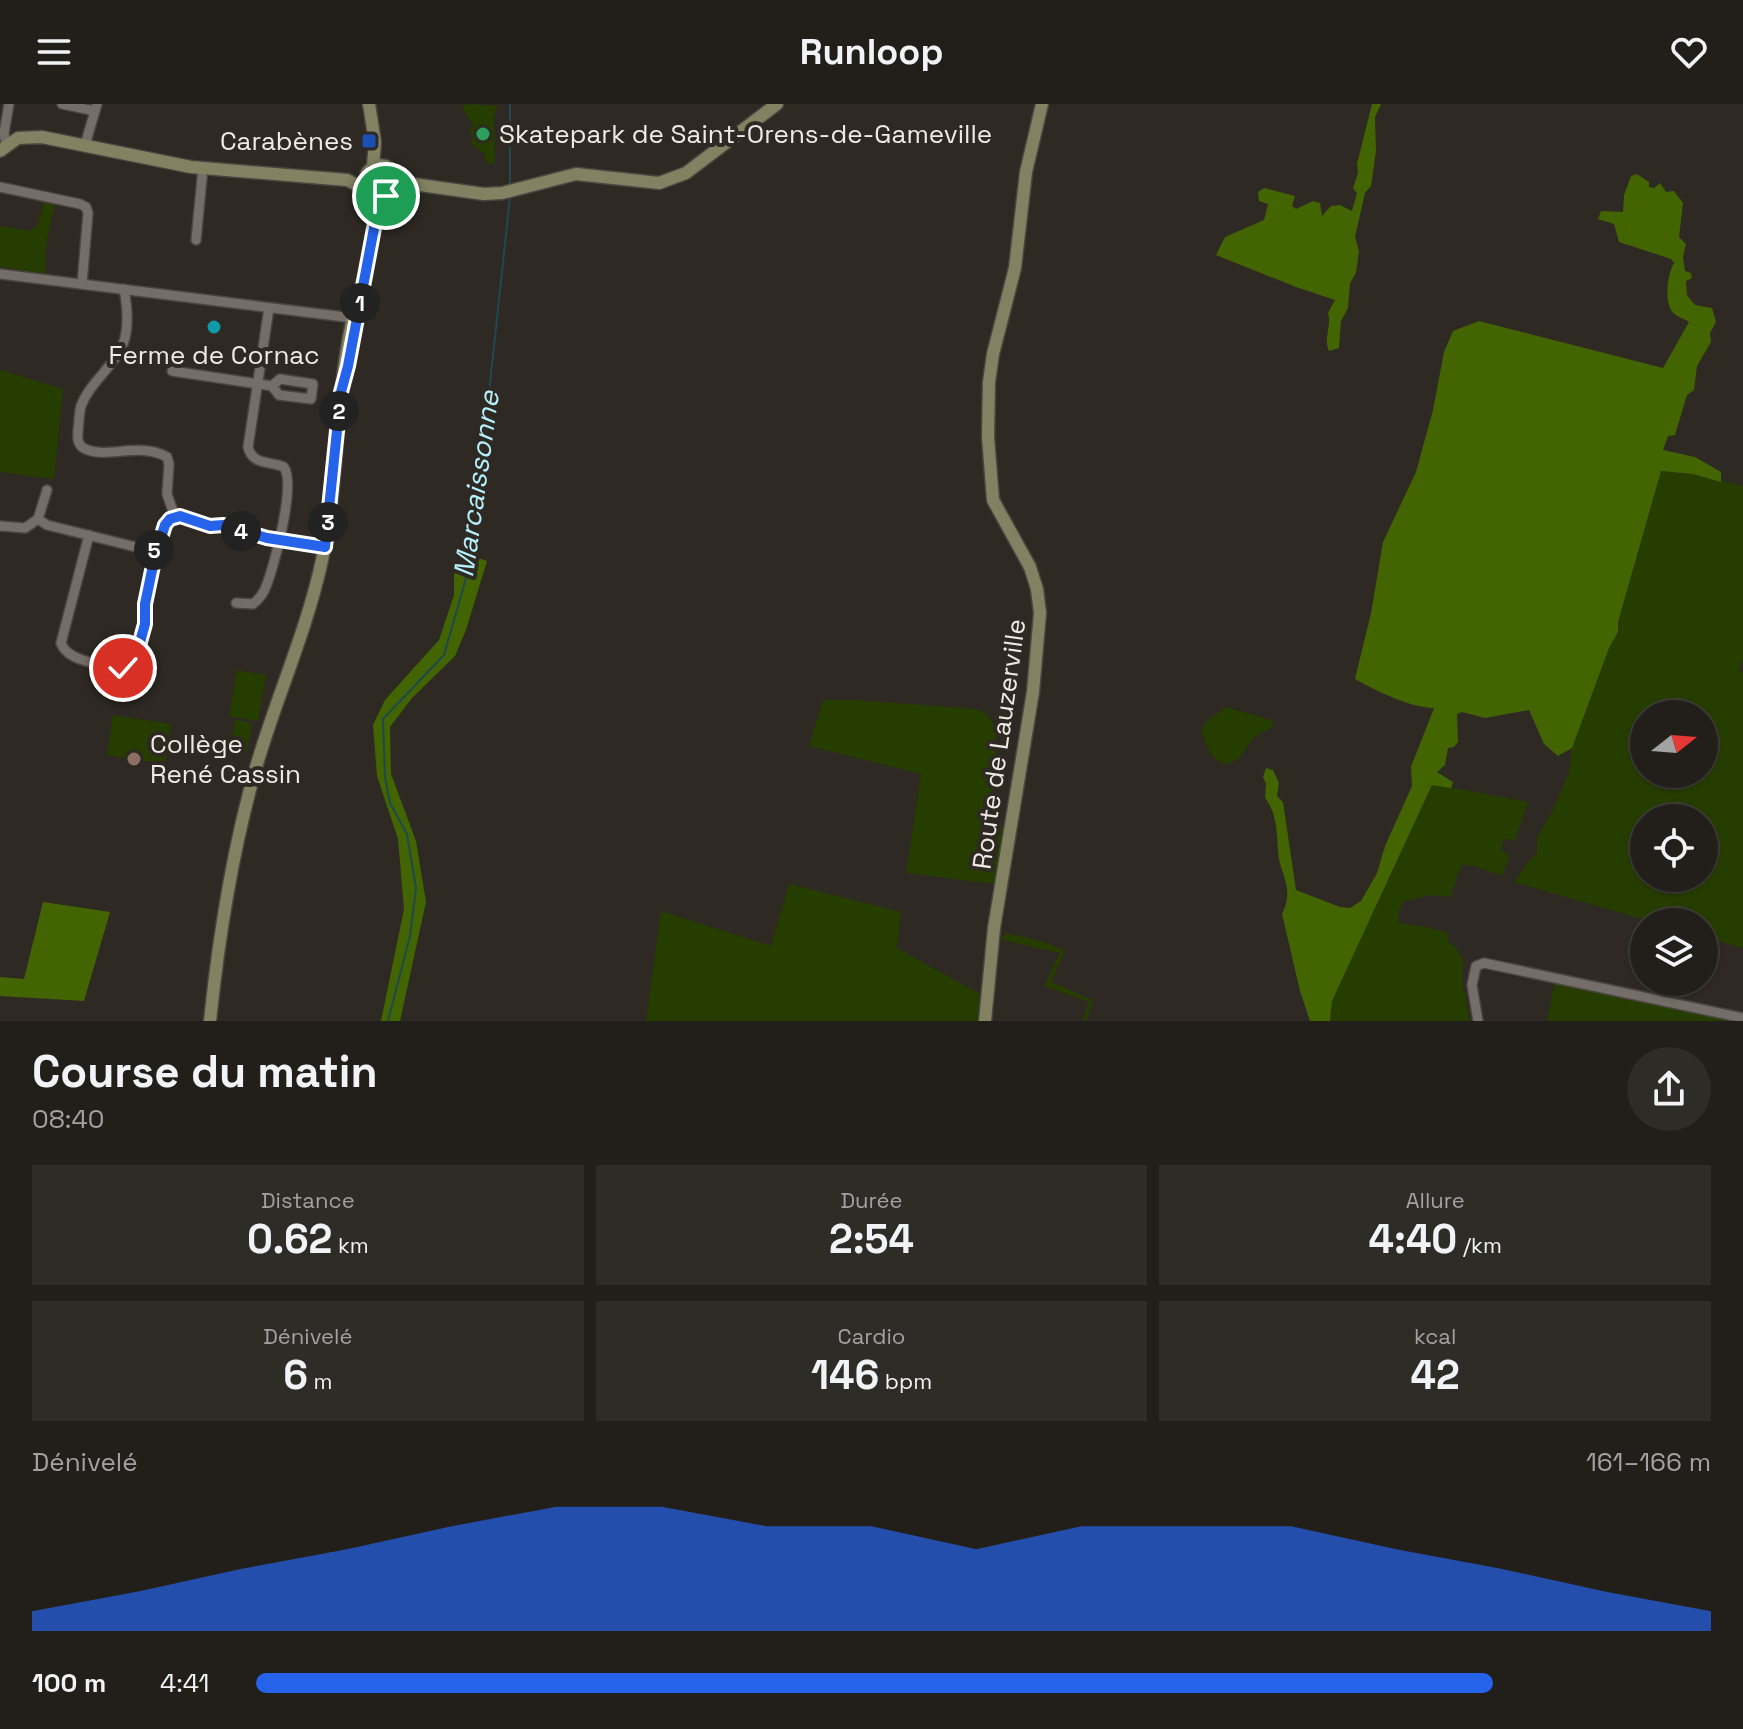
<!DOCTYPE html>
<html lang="fr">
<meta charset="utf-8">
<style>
:root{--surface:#221f1a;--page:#2e2c27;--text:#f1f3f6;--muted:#a2a2a2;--line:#3f3d39;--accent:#2563eb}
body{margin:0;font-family:"Space Grotesk",sans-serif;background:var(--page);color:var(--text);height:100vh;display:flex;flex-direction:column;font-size:30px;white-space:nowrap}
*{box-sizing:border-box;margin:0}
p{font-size:26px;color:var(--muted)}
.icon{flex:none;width:44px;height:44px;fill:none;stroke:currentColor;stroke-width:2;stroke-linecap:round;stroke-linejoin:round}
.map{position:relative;height:917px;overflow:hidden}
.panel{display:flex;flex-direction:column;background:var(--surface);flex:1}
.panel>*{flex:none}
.needle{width:52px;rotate:73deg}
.controls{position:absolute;left:1630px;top:596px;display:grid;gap:16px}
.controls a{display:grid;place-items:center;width:88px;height:88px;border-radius:50%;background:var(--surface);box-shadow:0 2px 6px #0004,0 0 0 2px var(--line);font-size:40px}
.pin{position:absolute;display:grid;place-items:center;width:68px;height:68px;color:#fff;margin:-34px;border:4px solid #fff;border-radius:50%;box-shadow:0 2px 8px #0007}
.km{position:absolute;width:40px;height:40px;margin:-20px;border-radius:50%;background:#222;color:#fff;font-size:22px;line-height:40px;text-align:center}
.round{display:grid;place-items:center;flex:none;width:84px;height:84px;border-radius:42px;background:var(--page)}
.summary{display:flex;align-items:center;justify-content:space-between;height:136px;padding:0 32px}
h1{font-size:44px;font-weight:800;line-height:60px}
.stats{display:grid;grid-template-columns:repeat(3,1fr);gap:12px;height:136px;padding:8px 32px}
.stats div{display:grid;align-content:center;border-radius:0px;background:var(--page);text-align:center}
.stats b{font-size:40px;font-weight:800}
.stats small{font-size:22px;font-weight:400}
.stats p{font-size:22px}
.chart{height:224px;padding:16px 32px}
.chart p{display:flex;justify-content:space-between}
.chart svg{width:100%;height:144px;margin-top:8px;fill:var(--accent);opacity:.7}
ul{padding:0 32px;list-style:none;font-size:26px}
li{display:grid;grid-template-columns:128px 96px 1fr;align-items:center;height:60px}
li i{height:20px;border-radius:10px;background:var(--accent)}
header{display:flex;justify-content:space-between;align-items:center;height:104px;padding:0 32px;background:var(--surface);font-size:36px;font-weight:800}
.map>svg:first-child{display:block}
.green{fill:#263d00;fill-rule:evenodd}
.forest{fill:#426502}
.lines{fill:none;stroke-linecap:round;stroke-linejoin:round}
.stream{stroke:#1f4951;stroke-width:2}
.street-casing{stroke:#4a4541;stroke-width:12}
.secondary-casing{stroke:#4a4541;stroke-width:15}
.street{stroke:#756e68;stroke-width:9}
.secondary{stroke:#828262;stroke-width:12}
.route-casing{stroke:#fff;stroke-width:16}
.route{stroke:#2563eb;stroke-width:10}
.leisure-dot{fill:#2e9e5b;stroke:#2e2923;stroke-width:3}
.transit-dot{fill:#1a4fb4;stroke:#2e2923;stroke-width:3}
.culture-dot{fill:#0f9aa8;stroke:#2e2923;stroke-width:3}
.education-dot{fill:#8d6e63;stroke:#2e2923;stroke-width:3}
.labels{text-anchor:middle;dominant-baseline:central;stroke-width:8;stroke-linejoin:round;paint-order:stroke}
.poi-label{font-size:26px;fill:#eeebe7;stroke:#2e2923;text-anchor:start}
.street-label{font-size:26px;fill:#eeebe7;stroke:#2e2923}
.water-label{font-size:28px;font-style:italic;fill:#b6f0fc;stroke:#2e2923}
</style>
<header><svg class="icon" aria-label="menu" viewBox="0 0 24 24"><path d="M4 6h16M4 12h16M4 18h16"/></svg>Runloop<svg class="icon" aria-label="heart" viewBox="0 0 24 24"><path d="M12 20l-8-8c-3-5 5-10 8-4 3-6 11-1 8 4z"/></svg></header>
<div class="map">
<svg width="1743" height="917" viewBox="0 0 1743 917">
<rect width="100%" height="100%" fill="#2e2923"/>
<g class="green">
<polygon points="465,0 498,2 494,13 495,59 489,61 484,52 485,48 482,49 471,39 473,33 470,28 473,20 462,4"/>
<path d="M45 96 56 98C49 122 44 145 46 170L0 163V122L31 127 38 120Z"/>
<polygon points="0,266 63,285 54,375 0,368"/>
<path d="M1661 367 1693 370 1743 382V556L1739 567 1743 569V844L1704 833V818H1653L1514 778C1522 769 1527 755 1537 750V733L1553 706 1569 668 1572 644 1609 544 1618 528V518ZM1644 610H1704V670H1644ZM1644 714H1704V774H1644Z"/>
<polygon points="237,566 266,571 258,617 229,612"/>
<path d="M823 596H856L976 605C1022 620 971 698 1004 724L995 780 906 769 921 670 809 642Z"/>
<path d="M1226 603 1271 616 1274 621C1268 628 1259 628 1253 635 1248 640 1244 650 1238 655 1217 671 1205 641 1201 626L1208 616Z"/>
<polygon points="113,611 171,620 165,660 107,651"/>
<polygon points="235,616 252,619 247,648 230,645"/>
<polygon points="1433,680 1528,698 1515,736 1504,735 1501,746 1510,752 1502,772 1472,761 1461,761 1451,793 1429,791 1403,798 1398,810 1399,819 1427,823 1448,829 1448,837 1457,845 1463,856 1462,874 1470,917 1331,917 1332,897"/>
<polygon points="789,780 901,808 897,844 980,890 978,917 646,917 661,807 771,842"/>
<polygon points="1005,829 1042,837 1065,847 1051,878 1093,896 1086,917 1082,917 1089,898 1044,882 1060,849 1002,836"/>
<polygon points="1555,877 1743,917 1547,917"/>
</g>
<g class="forest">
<path d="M1372 0H1381L1375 13 1376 47 1371 82 1365 89 1355 133 1359 147 1356 169 1350 179 1348 204 1341 217 1339 244 1329 247C1323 234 1332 222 1328 209L1335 196 1296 183 1216 151 1225 133 1264 116 1268 100 1259 97 1258 88 1264 84 1295 92 1292 102 1296 105 1313 97 1320 99 1322 112 1331 102 1340 101 1352 107 1357 89 1353 84 1358 69 1357 60Z"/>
<path d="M1637 70 1649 78V83L1654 84 1660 79 1666 88 1674 87 1683 99 1679 133 1686 140 1683 153 1685 167 1691 169 1692 174 1686 177 1687 191 1695 201 1712 204 1716 218 1710 229 1711 238 1697 262 1694 286 1687 291 1675 331 1668 332 1663 346 1695 353 1721 368V378L1693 370 1661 367 1618 518V528L1609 544 1572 644 1558 652 1544 640 1529 606 1485 614 1462 608 1457 610 1458 638 1454 643 1448 644 1445 661 1437 668 1453 678 1451 684 1432 681 1332 897 1330 917H1310L1300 887 1282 810C1286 803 1288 794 1287 785 1286 775 1281 765 1279 755 1276 733 1279 712 1265 694L1266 680 1263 673 1266 664 1273 666 1279 679 1277 692 1283 698 1296 786 1340 803 1350 804 1361 797 1377 769 1385 742 1412 682 1411 663 1434 604C1408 603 1379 588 1355 575L1371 509 1383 438 1416 368 1433 306 1444 248 1453 227 1479 217 1663 264 1689 218C1683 214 1674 212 1671 206 1664 194 1668 169 1674 159L1671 155 1619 138 1614 120 1598 115 1601 107 1623 108 1624 91 1631 72Z"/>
<polygon points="463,449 487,457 466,526 455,552 412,594 390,623 391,670 416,737 426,798 400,917 381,917 404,805 398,735 377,672 373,621 385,596 439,536 454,491 454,471"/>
<polygon points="43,798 110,808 84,897 0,892 0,873 24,875"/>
</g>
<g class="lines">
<g class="stream">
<polyline points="510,0 510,83"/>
<polyline points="388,917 410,832 416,784 407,730 390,699 385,673 383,615 444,551 471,457 510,93"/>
</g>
<g class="street-casing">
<g id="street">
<polyline points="62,0 95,7"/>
<polyline points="6,40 4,29 9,0"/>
<polyline points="85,41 97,0"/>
<polyline points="0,83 80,100 86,103 88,109 82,180"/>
<polyline points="196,136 203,64"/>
<polyline points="0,170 353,214"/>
<path d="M124 185C127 201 129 218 125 234 118 260 90 277 81 302 79 309 79 319 78 327 77 336 78 343 88 346 109 354 141 338 167 353L169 360 167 390 175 413"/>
<polyline points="172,267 272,282 279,291 311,295 313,280 280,275 272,282"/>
<polyline points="38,415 47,386"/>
<polyline points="0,422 25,424 38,415 47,421 148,446 157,441 170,415 180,412 210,422 223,421 267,434 325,443"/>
<path d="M89 431 61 539C68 559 104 560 123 564L131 561 135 556 145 520V500L155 452 153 444"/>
<path d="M236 499 253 500C258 496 262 492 265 485 274 464 296 381 284 363 269 357 252 361 248 343L269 204"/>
<polyline points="1478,917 1472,881 1476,862 1484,859 1743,914"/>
</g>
</g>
<g class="secondary-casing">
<g id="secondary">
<polyline points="369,0 375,38 373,62"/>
<polyline points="0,47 18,34 42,33 191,63 347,76 367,86"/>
<path d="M395 69 396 81 389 90 378 93 367 86C362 73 367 64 379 61L386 62 400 74 413 80 484 90 502 89 576 70 659 79 686 69 777 0"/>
<polyline points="363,179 375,119 386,92"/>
<path d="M210 917C219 830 233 743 257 660 277 592 307 526 322 456 342 363 333 265 364 174"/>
<polyline points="985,917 994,824 1033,588 1040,509 1037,485 1030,463 993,396 988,333 989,278 993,250 1015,164 1026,68 1042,0"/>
</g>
</g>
<use href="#street" class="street"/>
<use href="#secondary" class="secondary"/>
</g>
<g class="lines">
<g class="route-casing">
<polyline id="route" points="123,564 135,556 145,520 145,500 155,452 153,444 160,437 165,421 170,415 180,412 210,422 223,421 267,434 325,443 341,288 348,262 375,119 386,92"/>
</g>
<use href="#route" class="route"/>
</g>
<circle class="leisure-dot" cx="483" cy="30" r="8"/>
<rect class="transit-dot" x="361" y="29" width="16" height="16" rx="4"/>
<circle class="culture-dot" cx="214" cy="223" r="8"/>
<circle class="education-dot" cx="134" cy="655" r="8"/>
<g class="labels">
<g class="poi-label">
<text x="499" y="30">Skatepark de Saint-Orens-de-Gameville</text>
<text x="353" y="37" text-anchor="end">Carabènes</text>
<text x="214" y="251" text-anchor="middle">Ferme de Cornac</text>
<text x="150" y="640">Collège<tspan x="150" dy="30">René Cassin</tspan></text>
</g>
<g class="street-label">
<text transform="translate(999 640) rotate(-82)">Route de Lauzerville</text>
</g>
<g class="water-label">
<text transform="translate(476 380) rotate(-82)">Marcaissonne</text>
</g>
</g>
</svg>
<div class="controls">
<a><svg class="needle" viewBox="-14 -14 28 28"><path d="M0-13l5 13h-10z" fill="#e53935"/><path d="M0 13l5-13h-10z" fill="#a2a2a2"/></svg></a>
<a><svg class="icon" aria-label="locate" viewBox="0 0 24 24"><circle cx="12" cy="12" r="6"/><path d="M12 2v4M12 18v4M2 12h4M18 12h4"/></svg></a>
<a><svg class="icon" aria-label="layers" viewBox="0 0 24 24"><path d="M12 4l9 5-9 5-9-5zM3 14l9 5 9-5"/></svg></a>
</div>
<div class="pin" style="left:386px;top:92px;background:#1e9e55"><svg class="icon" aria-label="arrive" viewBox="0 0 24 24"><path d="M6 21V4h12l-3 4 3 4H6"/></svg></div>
<div class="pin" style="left:123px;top:564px;background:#d93025"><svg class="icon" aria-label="check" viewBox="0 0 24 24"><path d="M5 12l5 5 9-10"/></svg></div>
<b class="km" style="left:360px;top:199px">1</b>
<b class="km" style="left:339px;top:307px">2</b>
<b class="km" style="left:328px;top:418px">3</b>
<b class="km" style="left:241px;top:427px">4</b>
<b class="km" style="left:154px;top:446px">5</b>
</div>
<section class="panel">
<div class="summary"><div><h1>Course du matin</h1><p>08:40</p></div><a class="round"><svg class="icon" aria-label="share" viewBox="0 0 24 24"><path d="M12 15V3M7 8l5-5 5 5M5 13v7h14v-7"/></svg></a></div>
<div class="stats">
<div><p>Distance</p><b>0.62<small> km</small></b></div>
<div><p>Durée</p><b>2:54</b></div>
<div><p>Allure</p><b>4:40<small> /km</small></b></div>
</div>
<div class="stats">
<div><p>Dénivelé</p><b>6<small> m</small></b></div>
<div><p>Cardio</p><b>146<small> bpm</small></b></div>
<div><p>kcal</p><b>42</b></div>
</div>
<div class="chart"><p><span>Dénivelé</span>161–166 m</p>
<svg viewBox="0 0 160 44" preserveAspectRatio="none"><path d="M0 44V38L10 32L20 25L30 19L40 12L50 6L60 6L70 12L80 12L90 19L100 12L110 12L120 12L130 19L140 25L150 32L160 38V44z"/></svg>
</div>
<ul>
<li><b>100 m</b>4:41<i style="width:85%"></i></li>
</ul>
</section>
